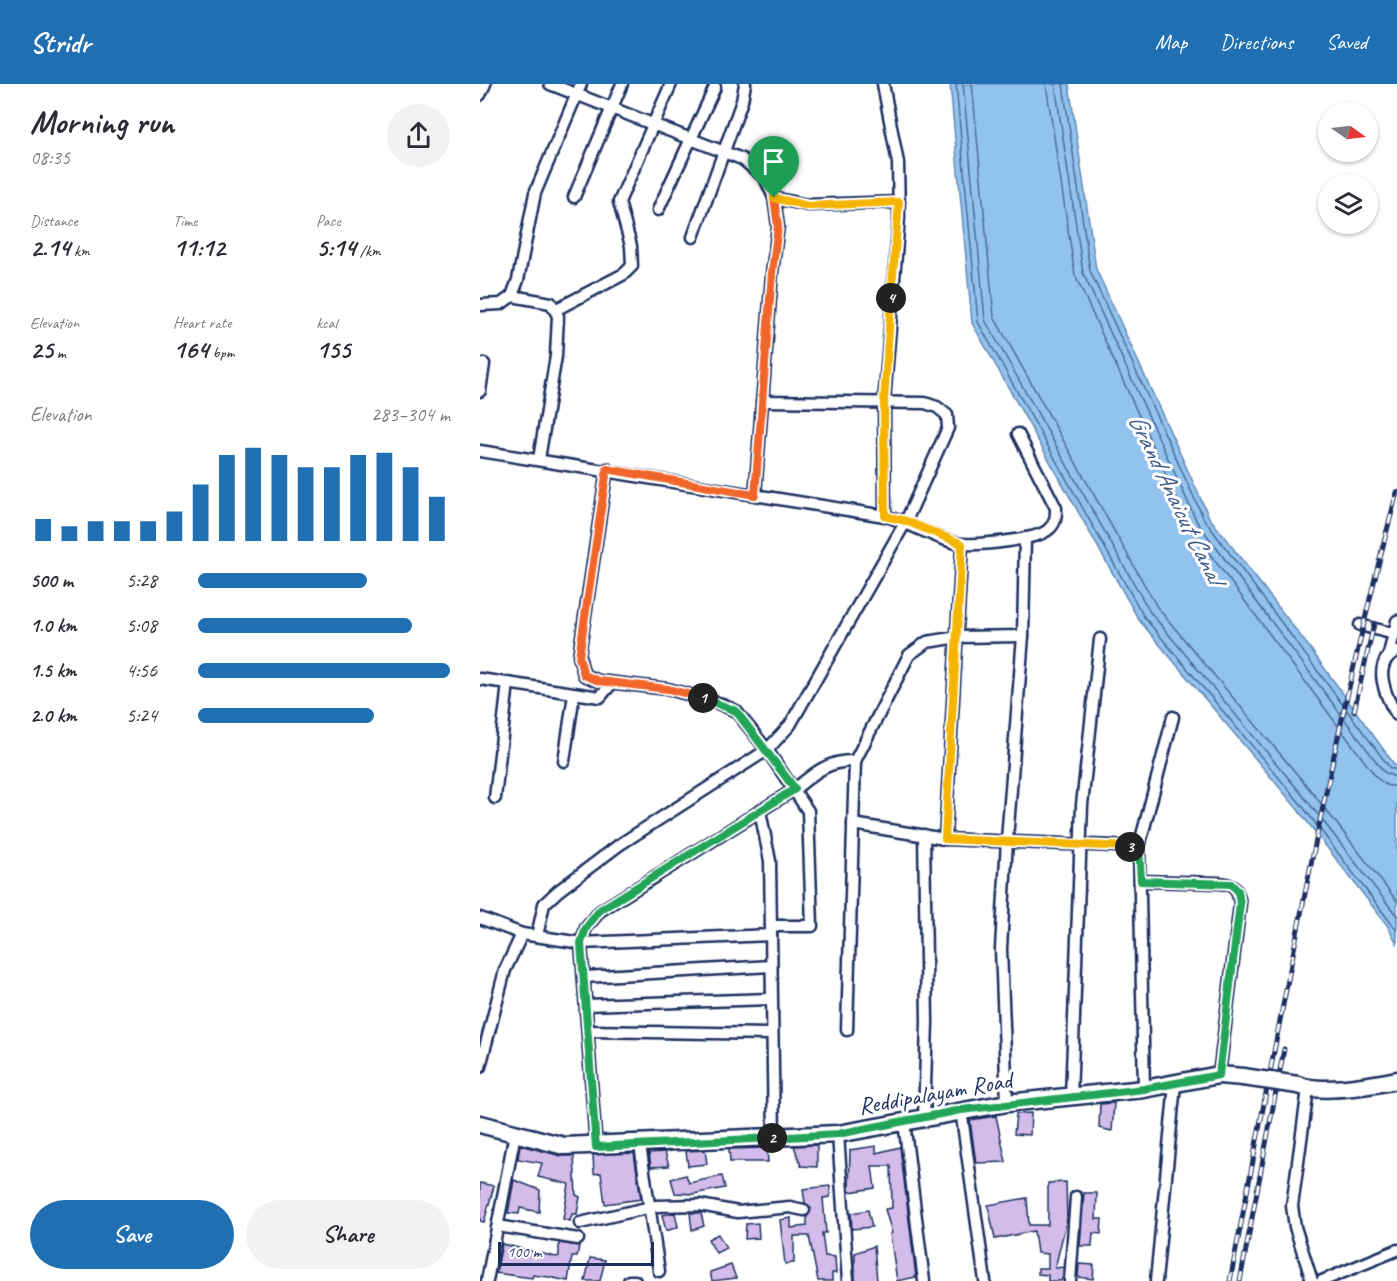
<!DOCTYPE html>
<meta charset="utf-8">
<style>
:root{--surface:#fff;--page:#f2f2f3;--text:#2b2b33;--muted:#7c7c81;--accent:#1f6fb2}
body{margin:0;font-family:Caveat,sans-serif;background:var(--page);color:var(--text);height:100vh;display:flex;flex-direction:column;font-size:22px;white-space:nowrap}
*{box-sizing:border-box;margin:0}
p{font-size:20px;color:var(--muted)}
.icon{flex:none;width:33px;height:33px;fill:none;stroke:currentColor;stroke-width:2;stroke-linecap:round;stroke-linejoin:round}
.map{position:relative;flex:1;overflow:hidden}
.panel{display:flex;flex-direction:column;background:var(--surface);width:480px}
.panel>*{flex:none}
.needle{width:39px;rotate:104deg}
.fabs{position:absolute;left:838px;top:18px;display:grid;gap:12px}
.fabs a{display:grid;place-items:center;width:60px;height:60px;border-radius:50%;background:var(--surface);box-shadow:0 2px 4px #0004;font-size:30px}
.scale{position:absolute;left:18px;bottom:15px;width:156px;box-sizing:border-box;padding-left:6px;border:3px solid #1b2f5e;border-top:0;font-size:16px;line-height:21px;white-space:nowrap;color:#1b2f5e;-webkit-text-stroke:4px #fff;paint-order:stroke}
.pin{position:absolute;display:grid;place-items:center;width:51px;height:51px;color:#fff;margin:-62px -26px;border-radius:50% 50% 50% 0;rotate:-45deg;box-shadow:0 0 6px #0007}
.pin .icon{rotate:45deg}
.km{position:absolute;width:30px;height:30px;margin:-15px;border-radius:50%;background:#222;color:#fff;font-size:16px;line-height:30px;text-align:center}
.round{display:grid;place-items:center;flex:none;width:63px;height:63px;border-radius:32px;background:var(--page)}
.summary{display:flex;align-items:center;justify-content:space-between;height:102px;padding:0 30px}
h1{font-size:33px;font-weight:800;line-height:45px}
.metrics{display:grid;grid-template-columns:repeat(3,1fr);gap:9px;height:102px;padding:6px 30px}
.metrics div{display:grid;align-content:center}
.metrics b{font-size:26px;font-weight:800}
.metrics small{font-size:16px;font-weight:400}
.metrics p{font-size:16px}
.chart{height:168px;padding:12px 30px}
.chart p{display:flex;justify-content:space-between}
.chart svg{width:100%;height:108px;margin-top:6px;stroke:var(--accent);stroke-width:6}
.primary-button{display:flex;gap:12px;margin-top:auto;padding:12px 30px}
.primary-button a{flex:1;height:69px;border-radius:36px;background:var(--accent);color:#fff;font-size:24px;font-weight:800;line-height:69px;text-align:center}
.primary-button a+a{background:var(--page);color:var(--text)}
ul{padding:0 30px;list-style:none;font-size:20px}
li{display:grid;grid-template-columns:96px 72px 1fr;align-items:center;height:45px}
li i{height:15px;border-radius:8px;background:var(--accent)}
header{display:flex;align-items:center;gap:36px;box-sizing:border-box;height:84px;padding:0 30px;background:var(--accent);color:#fff}
header strong{font-size:28px}
nav{display:flex;gap:33px;margin-inline-start:auto;font-size:21px}
main{display:flex;flex:1;min-height:0}
.map>svg:first-child{display:block}
.water{fill:#92c3ee;stroke:#6288b4;stroke-width:1.5}
.lines{fill:none;stroke-linecap:round;stroke-linejoin:round}
.shore{stroke:#4b6a98;stroke-width:1.5}
.building{fill:#d3bbea;stroke:#1b2f5e;stroke-width:1.5}
.street-casing{stroke:#1b2f5e;stroke-width:15}
.secondary-casing{stroke:#1b2f5e;stroke-width:21}
.street{stroke:#fff;stroke-width:10}
.secondary{stroke:#fff;stroke-width:16}
.rail-casing{stroke:#1b2f5e;stroke-width:5}
.rail{stroke:#fff;stroke-width:3;stroke-dasharray:9;stroke-linecap:butt}
.secondary-bridge-casing{stroke:#1b2f5e;stroke-width:21;stroke-linecap:butt}
.secondary-bridge{stroke:#fff;stroke-width:16}
.split-1-casing{stroke:#fff;stroke-width:12}
.split-2-casing{stroke:#fff;stroke-width:12}
.split-3-casing{stroke:#fff;stroke-width:12}
.split-4-casing{stroke:#fff;stroke-width:12}
.split-5-casing{stroke:#fff;stroke-width:12}
.split-1{stroke:#f0652b;stroke-width:8}
.split-2{stroke:#22a559;stroke-width:8}
.split-3{stroke:#22a559;stroke-width:8}
.split-4{stroke:#f5b400;stroke-width:8}
.split-5{stroke:#f5b400;stroke-width:8}
.labels{text-anchor:middle;dominant-baseline:central;stroke-width:6;stroke-linejoin:round;paint-order:stroke}
.street-label{font-size:24px;fill:#1b2f5e;stroke:#fff}
.water-label{font-size:26px;font-style:italic;fill:#3f5b89;stroke:#fff}
</style>
<header>
<strong>Stridr</strong>
<nav><a>Map</a><a>Directions</a><a>Saved</a></nav>
</header>
<main>
<section class="panel">
<div class="summary"><div><h1>Morning run</h1><p>08:35</p></div><a class="round"><svg class="icon" aria-label="share" viewBox="0 0 24 24"><path d="M12 15V3M7 8l5-5 5 5M5 13v7h14v-7"/></svg></a></div>
<div class="metrics">
<div><p>Distance</p><b>2.14<small> km</small></b></div>
<div><p>Time</p><b>11:12</b></div>
<div><p>Pace</p><b>5:14<small> /km</small></b></div>
</div>
<div class="metrics">
<div><p>Elevation</p><b>25<small> m</small></b></div>
<div><p>Heart rate</p><b>164<small> bpm</small></b></div>
<div><p>kcal</p><b>155</b></div>
</div>
<div class="chart"><p><span>Elevation</span>283–304 m</p>
<svg viewBox="0 0 160 44" preserveAspectRatio="none"><path d="M5 44V35M15 44V38M25 44V36M35 44V36M45 44V36M55 44V32M65 44V21M75 44V9M85 44V6M95 44V9M105 44V14M115 44V14M125 44V9M135 44V8M145 44V14M155 44V26"/></svg>
</div>
<ul>
<li><b>500 m</b>5:28<i style="width:67%"></i></li>
<li><b>1.0 km</b>5:08<i style="width:85%"></i></li>
<li><b>1.5 km</b>4:56<i style="width:100%"></i></li>
<li><b>2.0 km</b>5:24<i style="width:70%"></i></li>
</ul>
<div class="primary-button"><a>Save</a><a>Share</a></div>
</section>
<div class="map">
<svg width="917" height="1197" viewBox="0 0 917 1197">
<rect width="100%" height="100%" fill="#fff"/>
<filter id="ink" filterUnits="userSpaceOnUse"><feTurbulence type="fractalNoise" baseFrequency=".0167" numOctaves="2"/><feDisplacementMap in="SourceGraphic" scale="12" xChannelSelector="R" yChannelSelector="G"/><feConvolveMatrix kernelMatrix="1 2 1 2 8 2 1 2 1" color-interpolation-filters="sRGB"/></filter>
<g filter="url(#ink)">
<polygon class="water" points="470,0 589,0 616,185 729,433 829,563 917,684 917,859 907,841 815,722 659,536 492,239"/>
<g class="lines">
<g class="shore">
<polyline points="476,0 498,238 664,533 820,719 917,847"/>
<polyline points="483,0 505,236 670,528 825,714 917,832"/>
<polyline points="492,0 514,233 677,523 832,708 917,817"/>
<polyline points="566,0 595,191 709,442 897,694 906,701 917,703"/>
<polyline points="575,0 603,189 717,438 904,688 917,694"/>
<polyline points="583,0 610,187 724,435 910,684 917,686"/>
</g>
</g>
<g class="building">
<polygon points="634,1019 632,1047 619,1044 620,1020"/>
<polygon points="551,1029 550,1051 534,1050 536,1030"/>
<polygon points="516,1032 526,1078 496,1079 490,1036"/>
<polygon points="40,1061 81,1072 94,1072 96,1111 100,1113 97,1130 92,1130 90,1137 83,1135 89,1100 58,1093 62,1079 38,1075"/>
<polygon points="337,1061 337,1083 321,1082 314,1062"/>
<polygon points="396,1062 396,1069 420,1063 436,1193 417,1197 410,1150 412,1149 405,1125 412,1124 411,1082 392,1082 395,1104 369,1108 370,1066"/>
<polygon points="287,1064 288,1078 250,1078 249,1065"/>
<polygon points="225,1066 227,1080 208,1082 206,1067"/>
<polygon points="185,1068 189,1082 171,1083 169,1069"/>
<polygon points="154,1069 161,1115 125,1120 121,1089 114,1090 113,1071"/>
<polygon points="206,1091 209,1099 242,1092 245,1104 213,1110 195,1109 191,1095"/>
<polygon points="34,1096 60,1106 59,1128 40,1124 39,1130 28,1129"/>
<polygon points="586,1098 587,1135 575,1184 583,1183 583,1192 581,1197 568,1197 568,1191 558,1190 558,1184 568,1184 568,1170 557,1169 554,1147 515,1155 508,1121 547,1114 549,1141 568,1141 568,1099"/>
<polygon points="0,1099 14,1102 4,1138 0,1137"/>
<polygon points="350,1102 350,1113 343,1114 346,1149 342,1149 345,1172 355,1173 356,1189 352,1189 352,1197 338,1197 329,1152 314,1152 314,1179 305,1180 300,1136 311,1134 311,1144 327,1142 327,1133 331,1124 325,1119 323,1105"/>
<polygon points="604,1109 617,1109 616,1135 622,1135 621,1150 613,1149 612,1162 600,1162"/>
<polygon points="388,1126 392,1143 372,1145 371,1129"/>
<polygon points="195,1129 198,1143 186,1147 182,1131"/>
<polygon points="210,1129 221,1129 224,1142 212,1146"/>
<polygon points="278,1139 279,1154 265,1155 266,1140"/>
<polygon points="238,1150 246,1164 236,1169 228,1155"/>
<polygon points="79,1159 99,1162 97,1173 92,1173 88,1197 69,1193 53,1191 52,1194 16,1189 22,1160 76,1173 79,1172"/>
<polygon points="394,1162 397,1197 375,1197 375,1169"/>
<polygon points="110,1174 125,1176 120,1197 105,1197"/>
<polygon points="599,1180 614,1181 613,1195 598,1193"/>
<polygon points="251,1181 256,1194 232,1197 230,1188"/>
</g>
<g class="lines">
<g class="street-casing">
<g id="street">
<polyline points="70,0 262,75 285,94 294,114 298,142 292,189 275,411"/>
<polyline points="403,0 418,79 419,133 404,318 405,432"/>
<polyline points="0,11 5,0"/>
<polyline points="94,113 142,0"/>
<polyline points="294,114 328,121 419,118"/>
<polyline points="178,126 235,3"/>
<polyline points="213,153 262,17 265,0"/>
<polyline points="32,212 71,219 78,232 76,272 59,375"/>
<polyline points="0,221 21,220 32,212 38,196 55,109 101,0"/>
<polyline points="75,226 144,190 152,182 151,162 139,118 191,0"/>
<polyline points="0,307 4,280"/>
<path d="M0 367 405 432C426 437 467 460 483 460 499 461 559 456 569 445 576 439 576 432 576 424L538 350"/>
<polyline points="127,385 99,572 104,591 119,597 188,605 233,617 256,627 287,666 328,727 332,842 291,842"/>
<polyline points="880,541 914,550"/>
<path d="M917 567C890 578 906 614 917 631"/>
<polyline points="909,570 917,537"/>
<polyline points="0,595 120,613 132,599"/>
<polyline points="84,677 94,610"/>
<polyline points="15,714 28,599"/>
<polyline points="280,727 290,777 294,1054"/>
<polyline points="373,740 465,755 659,763 664,1005"/>
<polyline points="444,751 447,938 444,1034"/>
<polyline points="465,755 482,461"/>
<polyline points="659,763 693,633"/>
<path d="M661 797 739 799C754 800 758 805 760 820L739 991"/>
<polyline points="0,834 42,850 101,859 291,851"/>
<polyline points="57,852 64,820 78,807 139,761 287,666 310,641 426,437 468,344 467,331 457,323 445,319 282,317"/>
<polyline points="105,893 291,882"/>
<polyline points="106,921 291,915"/>
<polyline points="367,946 375,677 429,571 447,558 478,553 543,552"/>
<polyline points="108,947 291,950"/>
<polyline points="0,983 25,886 42,850"/>
<polyline points="828,1005 812,1122 815,1143 832,1197"/>
<polyline points="591,1013 602,721 620,555"/>
<polyline points="527,1019 521,865 527,756 543,552 545,454"/>
<polyline points="481,1026 505,1197"/>
<polyline points="424,1038 444,1197"/>
<polyline points="358,1050 368,1197"/>
<polyline points="160,1061 179,1187"/>
<path d="M116 1063 101 859 106 844 120 827 315 705C334 689 349 676 375 677"/>
<polyline points="100,1139 176,1122 220,1121 258,1128 310,1123 324,1126"/>
<polyline points="18,1142 98,1155"/>
<polyline points="7,1197 35,1049"/>
<polyline points="149,1197 155,1197"/>
<polyline points="590,1197 596,1113"/>
<polyline points="676,1197 695,1000"/>
<polyline points="842,1197 917,1166"/>
</g>
</g>
<g class="secondary-casing">
<g id="secondary">
<path d="M818 1001C842 1010 892 1001 917 996"/>
<polyline points="0,1040 84,1062 358,1050 527,1019 664,1005 739,991 763,993"/>
</g>
</g>
<use href="#street" class="street"/>
<use href="#secondary" class="secondary"/>
<g class="rail-casing">
<g id="rail">
<polyline points="874,627 894,540"/>
<path d="M750 1197C801 933 848 668 917 408"/>
<polyline points="760,1197 804,965"/>
</g>
</g>
<use href="#rail" class="rail"/>
<g class="secondary-bridge-casing">
<polyline id="secondary-bridge" points="763,993 818,1001"/>
</g>
<use href="#secondary-bridge" class="secondary-bridge"/>
</g>
</g>
<g class="lines" filter="url(#ink)">
<g class="split-1-casing">
<polyline id="split-1" points="223,614 188,605 119,597 104,591 99,573 127,385 275,411 292,189 298,142 294,114"/>
</g>
<g class="split-2-casing">
<polyline id="split-2" points="223,614 256,627 315,705 120,826 106,844 101,859 116,1063 292,1054"/>
</g>
<g class="split-3-casing">
<polyline id="split-3" points="292,1054 358,1050 481,1026 664,1005 739,991 760,820 758,807 751,800 661,797 659,763 650,763"/>
</g>
<g class="split-4-casing">
<polyline id="split-4" points="411,214 404,318 405,432 426,437 482,460 465,755 650,763"/>
</g>
<g class="split-5-casing">
<polyline id="split-5" points="294,114 328,122 419,118 411,214"/>
</g>
<use href="#split-1" class="split-1"/>
<use href="#split-2" class="split-2"/>
<use href="#split-3" class="split-3"/>
<use href="#split-4" class="split-4"/>
<use href="#split-5" class="split-5"/>
</g>
<g class="labels">
<g class="street-label">
<text transform="translate(455 1009) rotate(-10)">Reddipalayam Road</text>
</g>
<g class="water-label">
<text transform="translate(696 414) rotate(64)">Grand Anaicut Canal</text>
</g>
</g>
</svg>
<div class="fabs">
<a><svg class="needle" viewBox="-14 -14 28 28"><path d="M0-13l5 13h-10z" fill="#e53935"/><path d="M0 13l5-13h-10z" fill="#7c7c81"/></svg></a>
<a><svg class="icon" aria-label="layers" viewBox="0 0 24 24"><path d="M12 4l9 5-9 5-9-5zM3 14l9 5 9-5"/></svg></a>
</div>
<div class="scale">100 m</div>
<div class="pin" style="left:294px;top:114px;background:#1e9e55"><svg class="icon" aria-label="arrive" viewBox="0 0 24 24"><path d="M6 21V4h12l-3 4 3 4H6"/></svg></div>
<b class="km" style="left:223px;top:614px">1</b>
<b class="km" style="left:292px;top:1054px">2</b>
<b class="km" style="left:650px;top:763px">3</b>
<b class="km" style="left:411px;top:214px">4</b>
</div>
</main>
